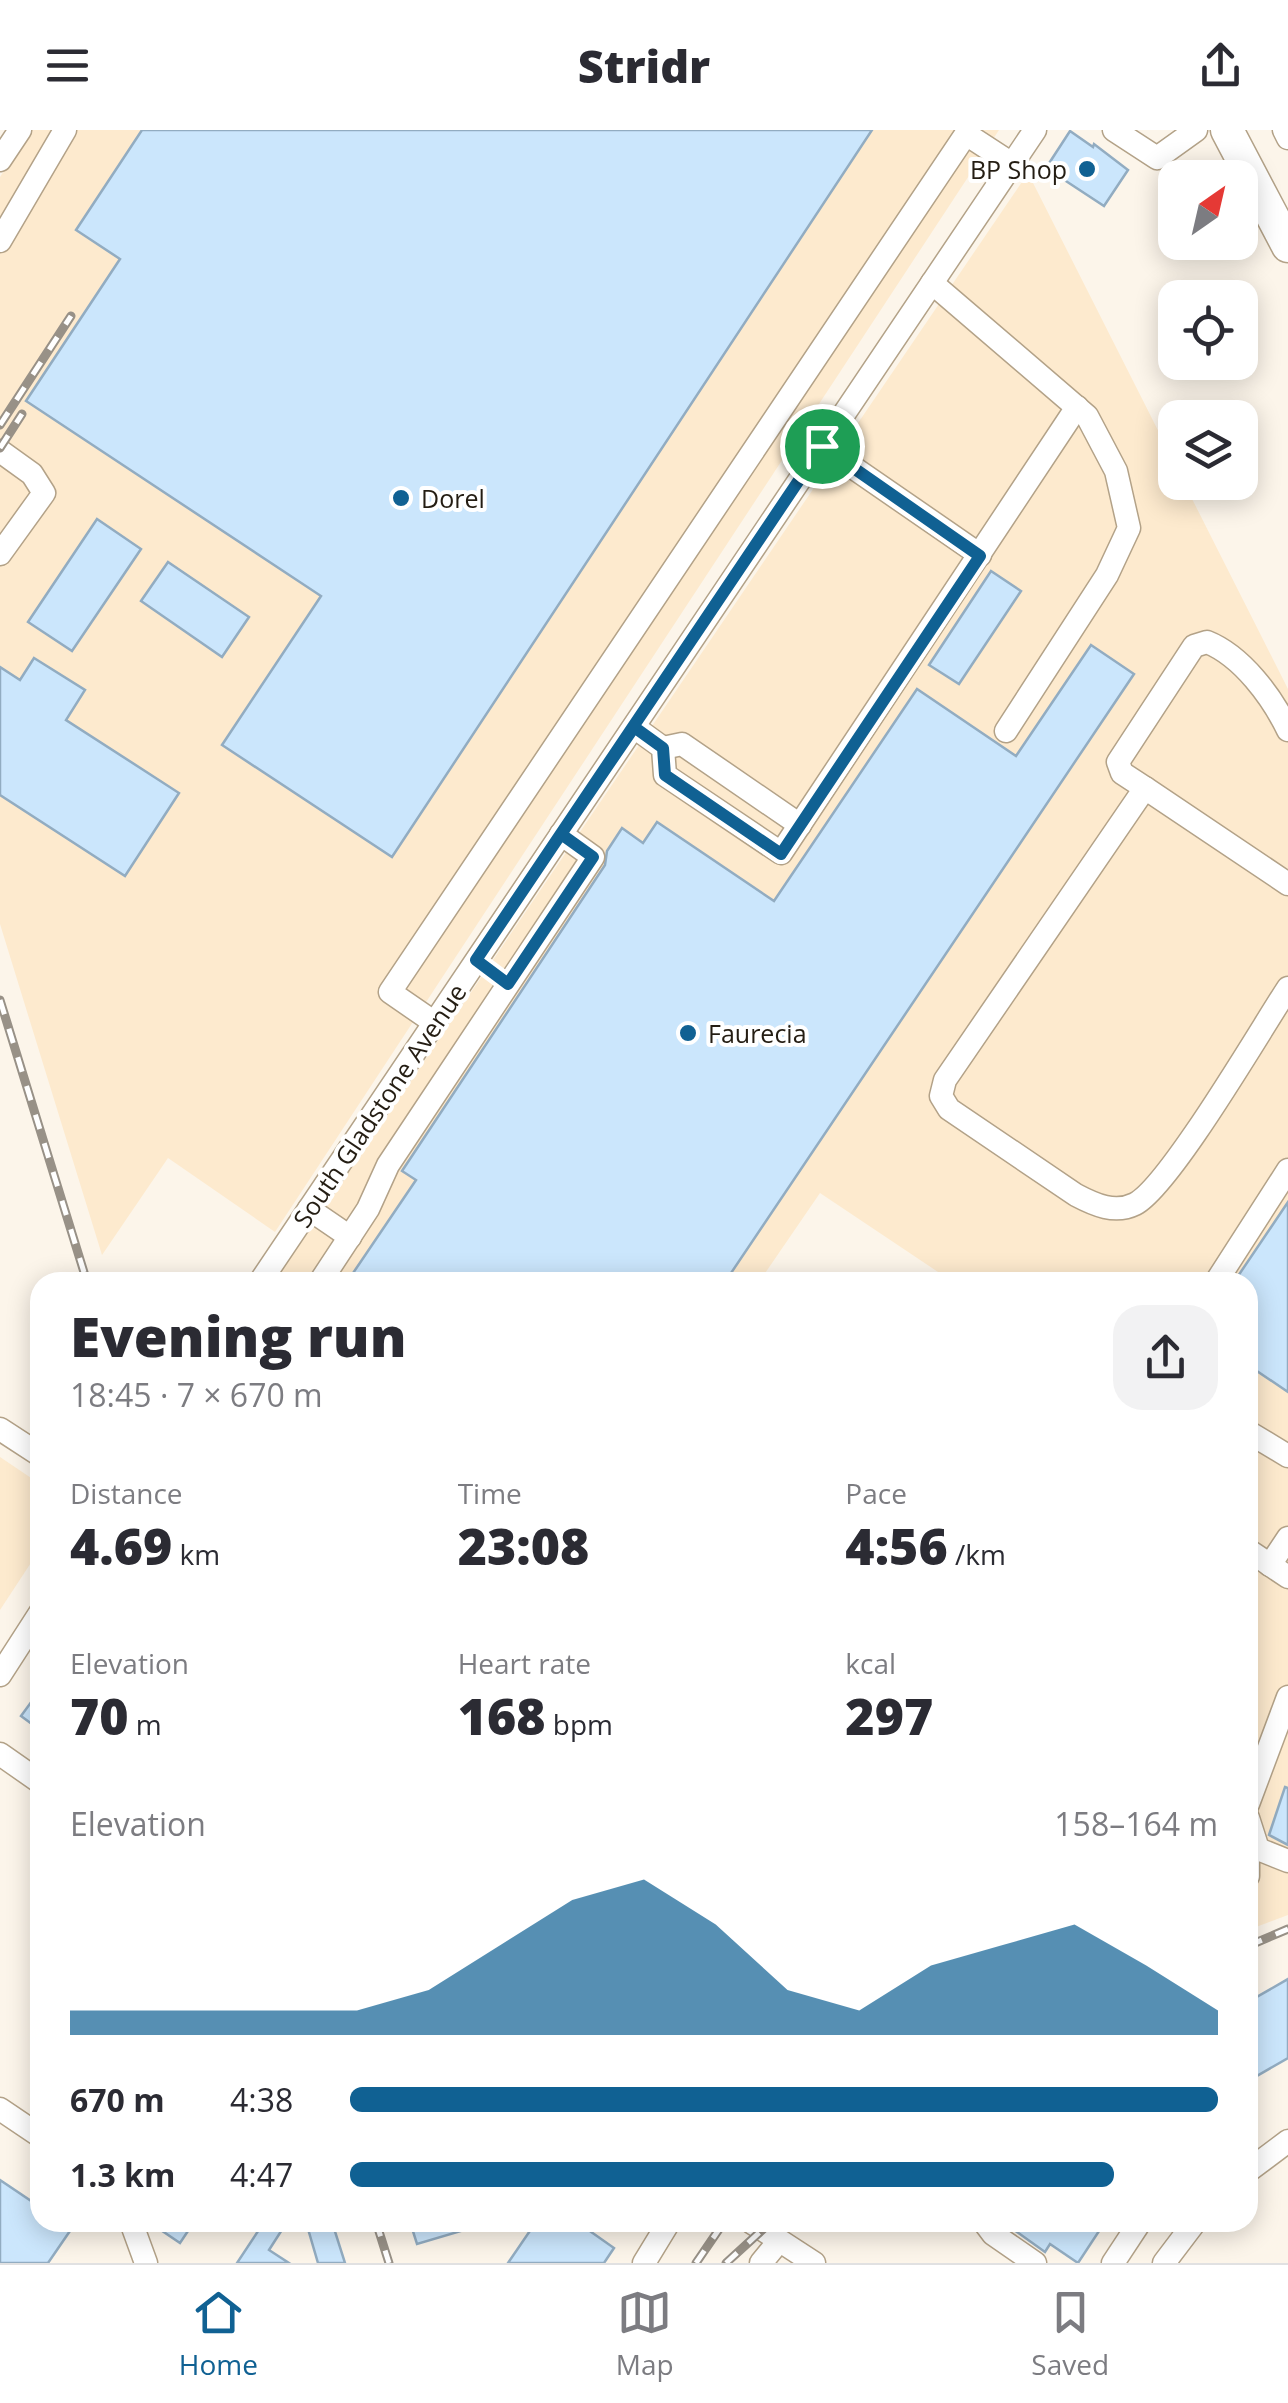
<!DOCTYPE html>
<meta charset="utf-8">
<style>
:root{--surface:#fff;--page:#f2f2f3;--text:#2b2b33;--muted:#7c7c81;--line:#e1e1e2;--accent:#106193}
body{margin:0;font-family:"Open Sans",sans-serif;background:var(--page);color:var(--text);height:100vh;display:flex;flex-direction:column;font-size:38px;white-space:nowrap}
*{box-sizing:border-box;margin:0}
p{font-size:32px;color:var(--muted)}
.icon{flex:none;width:55px;height:55px;fill:none;stroke:currentColor;stroke-width:2;stroke-linecap:round;stroke-linejoin:round}
.map{position:relative;flex:1;overflow:hidden}
.side{position:absolute;left:30px;top:1142px;width:1228px;height:960px;display:flex;flex-direction:column;background:var(--surface);border-radius:30px;box-shadow:0 5px 25px #0003}
.side>*{flex:none}
.needle{width:65px;rotate:34deg}
.buttons{position:absolute;left:1158px;top:30px;display:grid;gap:20px}
.buttons a{display:grid;place-items:center;width:100px;height:100px;border-radius:20px;background:var(--surface);box-shadow:0 5px 25px #0003;font-size:50px}
.pin{position:absolute;display:grid;place-items:center;width:85px;height:85px;color:#fff;margin:-42px;border:5px solid #fff;border-radius:50%;box-shadow:0 2px 10px #0007}
.round{display:grid;place-items:center;flex:none;width:105px;height:105px;border-radius:30px;background:var(--page)}
.summary{display:flex;align-items:center;justify-content:space-between;height:170px;padding:0 40px}
h1{font-size:55px;font-weight:800;line-height:75px}
.stats{display:grid;grid-template-columns:repeat(3,1fr);gap:15px;height:170px;padding:10px 40px}
.stats div{display:grid;align-content:center}
.stats b{font-size:50px;font-weight:800}
.stats small{font-size:28px;font-weight:400}
.stats p{font-size:28px}
.chart{height:280px;padding:20px 40px}
.chart p{display:flex;justify-content:space-between}
.chart svg{width:100%;height:180px;margin-top:10px;fill:var(--accent);opacity:.7}
ul{padding:0 40px;list-style:none;font-size:32px}
li{display:grid;grid-template-columns:160px 120px 1fr;align-items:center;height:75px}
li i{height:25px;border-radius:12px;background:var(--accent)}
header{display:flex;justify-content:space-between;align-items:center;height:130px;padding:0 40px;background:var(--surface);font-size:45px;font-weight:800}
.dock{display:flex;justify-content:space-around;align-items:center;height:140px;border-top:2px solid var(--line);background:var(--surface);font-size:28px;color:var(--muted)}
.dock a{display:grid;justify-items:center;gap:5px}
.dock .active{color:var(--accent)}
.map>svg:first-child{display:block}
.built{fill:#fdeace}
.building{fill:#cbe6fc;stroke:#92acc1;stroke-width:2.5}
.lines{fill:none;stroke-linecap:round;stroke-linejoin:round}
.minor-casing{stroke:#b3a288;stroke-width:25}
.highway-casing{stroke:#b3a288;stroke-width:35}
.minor{stroke:#fff;stroke-width:22}
.highway{stroke:#fff;stroke-width:32}
.rail-casing{stroke:#989187;stroke-width:9}
.rail{stroke:#fff;stroke-width:5;stroke-dasharray:15;stroke-linecap:butt}
.route-casing{stroke:#fff;stroke-width:20}
.route{stroke:#106193;stroke-width:12}
.poi-dot{fill:#106193;stroke:#fff;stroke-width:4}
.labels{text-anchor:middle;dominant-baseline:central;stroke-width:8;stroke-linejoin:round;paint-order:stroke}
.poi-label{font-size:25px;fill:#241d13;stroke:#fff;text-anchor:start}
.street-label{font-size:25px;fill:#241d13;stroke:#fff}
</style>
<header><svg class="icon" aria-label="menu" viewBox="0 0 24 24"><path d="M4 6h16M4 12h16M4 18h16"/></svg>Stridr<svg class="icon" aria-label="share" viewBox="0 0 24 24"><path d="M12 15V3M7 8l5-5 5 5M5 13v7h14v-7"/></svg></header>
<div class="map">
<svg width="1288" height="2133" viewBox="0 0 1288 2133">
<rect width="100%" height="100%" fill="#fcf5ea"/>
<g class="built">
<polygon points="31,0 999,0 275,1102 168,1028 102,1125 0,794 0,47"/>
<polygon points="1028,43 1175,334 1175,352 1184,353 1288,559 1288,1785 1248,1800 1248,1152 953,1152 820,1063 759,1152 274,1152"/>
<polygon points="0,1327 40,1354 40,1419 0,1480"/>
</g>
<g class="building">
<polygon points="142,0 872,0 392,727 222,615 321,466 26,271 120,129 76,100"/>
<polygon points="1070,1 1093,17 1094,14 1128,40 1104,76 1046,38"/>
<polygon points="97,389 141,419 72,521 28,492"/>
<polygon points="168,432 249,487 222,527 141,471"/>
<polygon points="991,441 1021,461 959,554 929,535"/>
<polygon points="1091,515 1134,544 725,1152 347,1152 416,1050 402,1041 605,735 607,721 622,698 643,713 657,692 774,771 917,559 1016,626"/>
<polygon points="34,528 85,560 66,590 179,663 125,746 0,665 0,537 20,550"/>
<polygon points="1288,1072 1288,1262 1248,1235 1248,1152 1234,1152"/>
<polygon points="40,1560 40,1600 21,1586"/>
<polygon points="1285,1657 1288,1658 1288,1715 1269,1705"/>
<polygon points="1288,1849 1288,1928 1248,1951 1248,1872"/>
<polygon points="0,2050 40,2077 40,2092 63,2092 72,2098 48,2133 0,2133"/>
<polygon points="149,2092 194,2092 180,2113"/>
<polygon points="264,2092 287,2092 269,2120 289,2133 237,2133"/>
<polygon points="306,2092 332,2092 345,2133 318,2133"/>
<polygon points="410,2092 477,2092 478,2096 417,2114"/>
<polygon points="536,2092 577,2092 614,2118 604,2133 508,2133"/>
<polygon points="1003,2092 1105,2092 1078,2133 1050,2114 1045,2122"/>
</g>
<g class="lines">
<g class="minor-casing">
<g id="minor">
<polyline points="1114,0 1157,28 1196,0"/>
<polyline points="1284,0 1288,8"/>
<polyline points="0,30 20,0"/>
<polyline points="0,111 65,0"/>
<polyline points="932,153 1087,286 1116,341 1129,398 1107,445 1006,601"/>
<polyline points="822,316 980,425"/>
<polyline points="0,321 32,344 44,363 0,424"/>
<polyline points="634,597 663,618 665,645 781,723 1077,277"/>
<path d="M1288 600C1272 567 1242 526 1207 512L1194 516 1118 632 1122 643 1145 658 945 950 941 966 949 979 1076 1065C1095 1075 1115 1084 1135 1074 1169 1057 1261 899 1288 858"/>
<polyline points="663,618 682,614 800,695"/>
<polyline points="1145,658 1288,754"/>
<polyline points="435,893 390,862 966,4 1012,34"/>
<polyline points="309,1079 350,1107"/>
<polyline points="260,1152 1035,0"/>
<polyline points="320,1152 368,1079 388,1035 593,727 561,704"/>
<polyline points="1216,1152 1288,1040"/>
<polyline points="0,1299 40,1325"/>
<polyline points="1248,1302 1288,1326"/>
<polyline points="1248,1420 1288,1447"/>
<polyline points="1270,1435 1288,1408"/>
<polyline points="0,1545 40,1483"/>
<polyline points="0,1624 40,1652"/>
<polyline points="1248,1674 1288,1567"/>
<polyline points="1248,1688 1258,1719 1288,1731"/>
<polyline points="1248,1721 1248,1746"/>
<polyline points="0,1979 40,2006"/>
<polyline points="1248,2041 1288,2011"/>
<polyline points="131,2092 146,2133"/>
<polyline points="751,2092 814,2133"/>
<polyline points="984,2092 993,2104 1035,2133"/>
<polyline points="644,2133 669,2092"/>
<polyline points="761,2133 779,2111"/>
<polyline points="1113,2133 1140,2092"/>
<polyline points="1164,2133 1195,2092"/>
</g>
</g>
<g class="highway-casing">
<polyline id="highway" points="1227,0 1288,116"/>
</g>
<use href="#minor" class="minor"/>
<use href="#highway" class="highway"/>
<g class="rail-casing">
<g id="rail">
<polyline points="0,295 71,186"/>
<polyline points="0,318 22,284"/>
<polyline points="0,870 87,1152"/>
<polyline points="1248,1816 1288,1799"/>
<polyline points="376,2092 389,2133"/>
<polyline points="696,2133 724,2092"/>
<polyline points="726,2133 771,2092"/>
</g>
</g>
<use href="#rail" class="rail"/>
</g>
<g class="lines">
<g class="route-casing">
<polyline id="route" points="822,316 476,830 508,854 593,727 561,704 634,597 663,618 665,645 781,724 980,426 822,316"/>
</g>
<use href="#route" class="route"/>
</g>
<g class="poi-dot">
<circle cx="1087" cy="39" r="10"/>
<circle cx="401" cy="368" r="10"/>
<circle cx="688" cy="903" r="10"/>
</g>
<g class="labels">
<g class="poi-label">
<text x="1067" y="39" text-anchor="end">BP Shop</text>
<text x="421" y="368">Dorel</text>
<text x="708" y="903">Faurecia</text>
</g>
<g class="street-label">
<text transform="translate(379 975) rotate(-56)">South Gladstone Avenue</text>
</g>
</g>
</svg>
<div class="buttons">
<a><svg class="needle" viewBox="-14 -14 28 28"><path d="M0-13l5 13h-10z" fill="#e53935"/><path d="M0 13l5-13h-10z" fill="#7c7c81"/></svg></a>
<a><svg class="icon" aria-label="locate" viewBox="0 0 24 24"><circle cx="12" cy="12" r="6"/><path d="M12 2v4M12 18v4M2 12h4M18 12h4"/></svg></a>
<a><svg class="icon" aria-label="layers" viewBox="0 0 24 24"><path d="M12 4l9 5-9 5-9-5zM3 14l9 5 9-5"/></svg></a>
</div>
<div class="pin" style="left:822px;top:316px;background:#1e9e55"><svg class="icon" aria-label="arrive" viewBox="0 0 24 24"><path d="M6 21V4h12l-3 4 3 4H6"/></svg></div>
<section class="side">
<div class="summary"><div><h1>Evening run</h1><p>18:45 · 7 × 670 m</p></div><a class="round"><svg class="icon" aria-label="share" viewBox="0 0 24 24"><path d="M12 15V3M7 8l5-5 5 5M5 13v7h14v-7"/></svg></a></div>
<div class="stats">
<div><p>Distance</p><b>4.69<small> km</small></b></div>
<div><p>Time</p><b>23:08</b></div>
<div><p>Pace</p><b>4:56<small> /km</small></b></div>
</div>
<div class="stats">
<div><p>Elevation</p><b>70<small> m</small></b></div>
<div><p>Heart rate</p><b>168<small> bpm</small></b></div>
<div><p>kcal</p><b>297</b></div>
</div>
<div class="chart"><p><span>Elevation</span>158–164 m</p>
<svg viewBox="0 0 160 44" preserveAspectRatio="none"><path d="M0 44V38L10 38L20 38L30 38L40 38L50 33L60 22L70 11L80 6L90 17L100 33L110 38L120 27L130 22L140 17L150 27L160 38V44z"/></svg>
</div>
<ul>
<li><b>670 m</b>4:38<i style="width:100%"></i></li>
<li><b>1.3 km</b>4:47<i style="width:88%"></i></li>
</ul>
</section>
</div>
<nav class="dock">
<a class="active"><svg class="icon" aria-label="home" viewBox="0 0 24 24"><path d="M3 11l9-7 9 7M6 9v11h12V9"/></svg>Home</a>
<a><svg class="icon" aria-label="map" viewBox="0 0 24 24"><path d="M3 6l6-2 6 2 6-2v14l-6 2-6-2-6 2zM9 4v14M15 6v14"/></svg>Map</a>
<a><svg class="icon" aria-label="saved" viewBox="0 0 24 24"><path d="M7 4h10v16l-5-4-5 4z"/></svg>Saved</a>
</nav>
